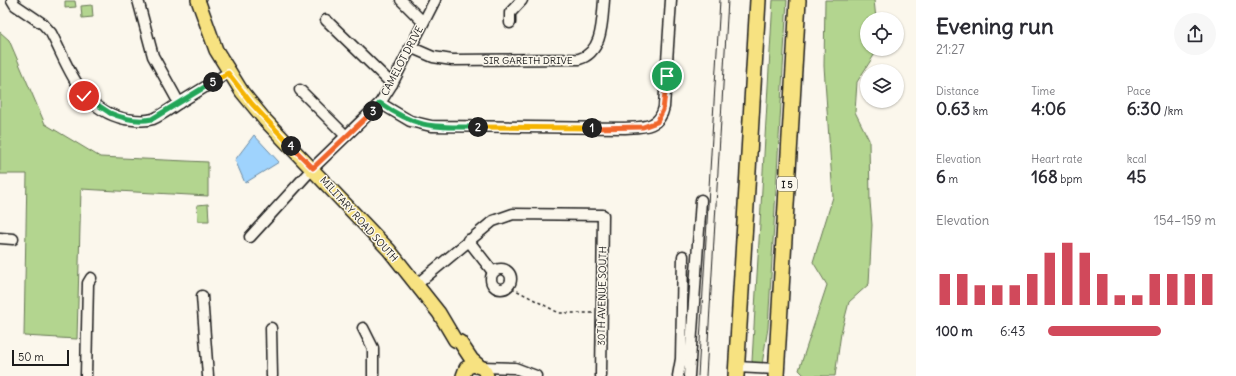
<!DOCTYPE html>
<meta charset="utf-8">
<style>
:root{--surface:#fff;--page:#f7f7f7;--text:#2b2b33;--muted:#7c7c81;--accent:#d1495b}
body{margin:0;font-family:Delius,sans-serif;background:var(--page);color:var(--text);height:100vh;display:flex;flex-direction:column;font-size:15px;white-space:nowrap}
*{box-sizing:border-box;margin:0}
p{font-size:13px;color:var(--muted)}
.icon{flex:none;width:22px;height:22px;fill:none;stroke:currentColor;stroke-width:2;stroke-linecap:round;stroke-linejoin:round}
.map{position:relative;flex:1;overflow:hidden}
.side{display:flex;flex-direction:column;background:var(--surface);width:320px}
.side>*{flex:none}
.tools{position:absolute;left:860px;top:12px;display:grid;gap:8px}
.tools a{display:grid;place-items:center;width:44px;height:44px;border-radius:50%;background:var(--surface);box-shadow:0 1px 3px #0004;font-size:20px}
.scale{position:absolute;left:12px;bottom:10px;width:57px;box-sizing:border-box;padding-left:4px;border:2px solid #1c1c1c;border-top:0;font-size:11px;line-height:14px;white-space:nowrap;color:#1c1c1c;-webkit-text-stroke:3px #fbf7ec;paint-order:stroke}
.pin{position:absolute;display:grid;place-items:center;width:34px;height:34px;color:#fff;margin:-17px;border:2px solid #fff;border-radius:50%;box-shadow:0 1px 4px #0007}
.km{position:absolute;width:20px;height:20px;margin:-10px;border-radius:50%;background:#222;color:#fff;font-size:11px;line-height:20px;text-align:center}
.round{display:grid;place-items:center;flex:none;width:42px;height:42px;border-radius:21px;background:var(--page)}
.summary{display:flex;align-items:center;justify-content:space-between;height:68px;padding:0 20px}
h1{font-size:22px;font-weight:700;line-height:30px}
.stats{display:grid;grid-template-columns:repeat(3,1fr);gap:6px;height:68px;padding:4px 20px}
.stats div{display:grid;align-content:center}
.stats b{font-size:17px;font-weight:700}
.stats small{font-size:11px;font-weight:400}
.stats p{font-size:11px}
.chart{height:112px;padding:8px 20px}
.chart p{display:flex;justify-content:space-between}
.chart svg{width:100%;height:72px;margin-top:4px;stroke:var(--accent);stroke-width:6}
ul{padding:0 20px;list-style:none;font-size:13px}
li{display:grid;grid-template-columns:64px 48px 1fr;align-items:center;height:30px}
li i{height:10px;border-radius:5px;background:var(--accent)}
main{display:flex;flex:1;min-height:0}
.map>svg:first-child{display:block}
.green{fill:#b3d58f;stroke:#687856}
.water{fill:#9fd3fd;stroke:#6b8aa3}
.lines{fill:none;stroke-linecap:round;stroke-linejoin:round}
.minor-casing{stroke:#1c1c1c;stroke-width:13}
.major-casing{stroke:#1c1c1c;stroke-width:16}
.highway-casing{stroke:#1c1c1c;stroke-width:18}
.path{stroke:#1c1c1c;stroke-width:1.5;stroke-dasharray:3 3;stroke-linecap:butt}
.minor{stroke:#fbf7ec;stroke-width:10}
.major{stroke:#f7e281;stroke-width:13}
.highway{stroke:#f7e281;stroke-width:15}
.tram{stroke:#1c1c1c;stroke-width:1}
.split-1-casing{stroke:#fff;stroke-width:8}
.split-2-casing{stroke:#fff;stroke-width:8}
.split-3-casing{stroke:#fff;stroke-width:8}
.split-4-casing{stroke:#fff;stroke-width:8}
.split-5-casing{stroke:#fff;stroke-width:8}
.split-6-casing{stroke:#fff;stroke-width:8}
.split-7-casing{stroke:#fff;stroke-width:8}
.split-1{stroke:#f0652b;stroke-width:5}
.split-2{stroke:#f5b400;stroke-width:5}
.split-3{stroke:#22a559;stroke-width:5}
.split-4{stroke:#f0652b;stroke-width:5}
.split-5{stroke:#f5b400;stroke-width:5}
.split-6{stroke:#22a559;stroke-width:5}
.split-7{stroke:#22a559;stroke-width:5}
.labels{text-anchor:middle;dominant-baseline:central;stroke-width:3;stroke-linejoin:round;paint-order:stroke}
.shield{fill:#fbf7ec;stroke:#5f5e5a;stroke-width:1}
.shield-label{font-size:9px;font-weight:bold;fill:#1c1c1c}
.street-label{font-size:10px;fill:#1c1c1c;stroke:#fbf7ec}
</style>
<main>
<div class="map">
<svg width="916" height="376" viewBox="0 0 916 376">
<rect width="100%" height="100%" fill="#fbf7ec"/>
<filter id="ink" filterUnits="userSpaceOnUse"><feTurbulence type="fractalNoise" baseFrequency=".025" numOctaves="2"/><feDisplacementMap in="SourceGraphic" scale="8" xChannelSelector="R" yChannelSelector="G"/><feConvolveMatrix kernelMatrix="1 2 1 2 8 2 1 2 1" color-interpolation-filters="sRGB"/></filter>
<g filter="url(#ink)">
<g class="green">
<polygon points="773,0 787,0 768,328 762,364 754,364 752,361"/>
<polygon points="825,0 874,0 876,19 867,19 867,49 878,49 857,82 855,112 869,140 870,201 872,225 869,284 849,302 841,333 835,376 805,376 799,370 827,285 813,262 833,197 824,66"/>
<polygon points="65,1 75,1 76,7 65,8"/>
<polygon points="92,5 93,17 82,18 81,6"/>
<polygon points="0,32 9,40 45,124 100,157 208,162 208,196 81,189 77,339 24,336 27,174 0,174"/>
<polygon points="208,204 209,221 198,221 197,205"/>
</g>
<polygon class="water" points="254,135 279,162 245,183 235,160"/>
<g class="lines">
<g class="minor-casing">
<g id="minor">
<path d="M12 0 15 5 43 24 51 33C70 69 80 109 125 119 134 120 144 122 153 119 162 115 171 108 179 103"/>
<polyline points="138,0 153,56 179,103 228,73"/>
<polyline points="401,0 423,22"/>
<polyline points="326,20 392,84"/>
<polyline points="510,23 510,13 522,0"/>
<path d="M410 47 433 57 452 60 579 59C603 52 602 21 604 0"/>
<polyline points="300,90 346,136"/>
<path d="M380 103 410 121 431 126 625 128C643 127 660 128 664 107L671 0"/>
<polyline points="250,237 313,168 380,103 392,84 435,0"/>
<polyline points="0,238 13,239"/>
<polyline points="468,240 493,272"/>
<circle cx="501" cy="279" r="10"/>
<polyline points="416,285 493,221 513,214 603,215 601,376"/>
<polyline points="202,296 208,376"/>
<polyline points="271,328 272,376"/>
<polyline points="363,328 373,348 373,376"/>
<polyline points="482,367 515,368 536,376"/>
<polyline points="737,367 776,369"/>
<polyline points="86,376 88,283 91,278"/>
<polyline points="678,376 681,359 683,256"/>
<polyline points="689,376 701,200"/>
</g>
</g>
<g class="major-casing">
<g id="major">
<polyline points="198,0 216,50 242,92 265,120 389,250 439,313 455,340 460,342 472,360 478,365"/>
<polyline points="463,376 466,368 473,365 483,368 487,376"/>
</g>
</g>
<g class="highway-casing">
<g id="highway">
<polyline points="736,376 758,0"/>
<polyline points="776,376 798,0"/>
</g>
</g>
<polyline class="path" points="512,288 559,313 593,313"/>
<use href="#minor" class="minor"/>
<use href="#major" class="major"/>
<use href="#highway" class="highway"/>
<g class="tram">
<polyline points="698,376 720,0"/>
<polyline points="706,376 728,0"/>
</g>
</g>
</g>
<g class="lines" filter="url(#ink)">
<g class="split-1-casing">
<polyline id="split-1" points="592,128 643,127 657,122 663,110 667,76"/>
</g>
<g class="split-2-casing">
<polyline id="split-2" points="478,127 592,128"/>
</g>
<g class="split-3-casing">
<path id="split-3" d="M373 111 380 103C418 129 433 127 478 127"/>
</g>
<g class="split-4-casing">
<polyline id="split-4" points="291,146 313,168 373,111"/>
</g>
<g class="split-5-casing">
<polyline id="split-5" points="213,82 228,73 252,104 291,146"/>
</g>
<g class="split-6-casing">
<path id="split-6" d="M110 113C124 119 138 122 152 119L213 82"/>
</g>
<g class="split-7-casing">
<polyline id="split-7" points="84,96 110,113"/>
</g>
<use href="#split-1" class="split-1"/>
<use href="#split-2" class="split-2"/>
<use href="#split-3" class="split-3"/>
<use href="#split-4" class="split-4"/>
<use href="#split-5" class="split-5"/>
<use href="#split-6" class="split-6"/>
<use href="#split-7" class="split-7"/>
</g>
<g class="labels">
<rect class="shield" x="777" y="177" width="20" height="14" rx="3"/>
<g class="shield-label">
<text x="787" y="184">I 5</text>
</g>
<g class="street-label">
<text x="528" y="60">SIR GARETH DRIVE</text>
<text transform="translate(402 61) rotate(-62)">CAMELOT DRIVE</text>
<text transform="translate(359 219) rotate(48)">MILITARY ROAD SOUTH</text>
<text transform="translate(602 296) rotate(-89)">30TH AVENUE SOUTH</text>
</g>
</g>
</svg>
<div class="tools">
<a><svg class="icon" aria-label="locate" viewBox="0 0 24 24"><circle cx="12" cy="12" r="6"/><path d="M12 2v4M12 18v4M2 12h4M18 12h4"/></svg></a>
<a><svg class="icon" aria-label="layers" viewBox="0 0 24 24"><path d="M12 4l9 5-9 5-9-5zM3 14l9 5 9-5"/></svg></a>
</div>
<div class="scale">50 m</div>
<div class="pin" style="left:667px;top:76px;background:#1e9e55"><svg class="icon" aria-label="arrive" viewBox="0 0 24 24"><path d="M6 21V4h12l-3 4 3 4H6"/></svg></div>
<div class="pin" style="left:84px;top:96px;background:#d93025"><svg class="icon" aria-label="check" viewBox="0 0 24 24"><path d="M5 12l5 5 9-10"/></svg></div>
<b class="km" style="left:592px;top:128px">1</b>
<b class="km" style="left:478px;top:127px">2</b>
<b class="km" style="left:373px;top:111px">3</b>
<b class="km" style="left:291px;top:146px">4</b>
<b class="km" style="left:213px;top:82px">5</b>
</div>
<section class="side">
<div class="summary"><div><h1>Evening run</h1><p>21:27</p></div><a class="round"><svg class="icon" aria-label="share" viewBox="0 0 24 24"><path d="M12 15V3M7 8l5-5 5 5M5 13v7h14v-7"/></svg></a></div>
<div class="stats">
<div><p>Distance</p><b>0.63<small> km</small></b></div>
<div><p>Time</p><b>4:06</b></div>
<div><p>Pace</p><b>6:30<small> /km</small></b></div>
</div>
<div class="stats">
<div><p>Elevation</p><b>6<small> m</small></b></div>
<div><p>Heart rate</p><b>168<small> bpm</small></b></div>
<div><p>kcal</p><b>45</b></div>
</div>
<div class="chart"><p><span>Elevation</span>154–159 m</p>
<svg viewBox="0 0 160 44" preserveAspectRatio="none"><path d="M5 44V25M15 44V25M25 44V32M35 44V32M45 44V32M55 44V25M65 44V12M75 44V6M85 44V12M95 44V25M105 44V38M115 44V38M125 44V25M135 44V25M145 44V25M155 44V25"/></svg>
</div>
<ul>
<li><b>100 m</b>6:43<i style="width:67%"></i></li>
</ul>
</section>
</main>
